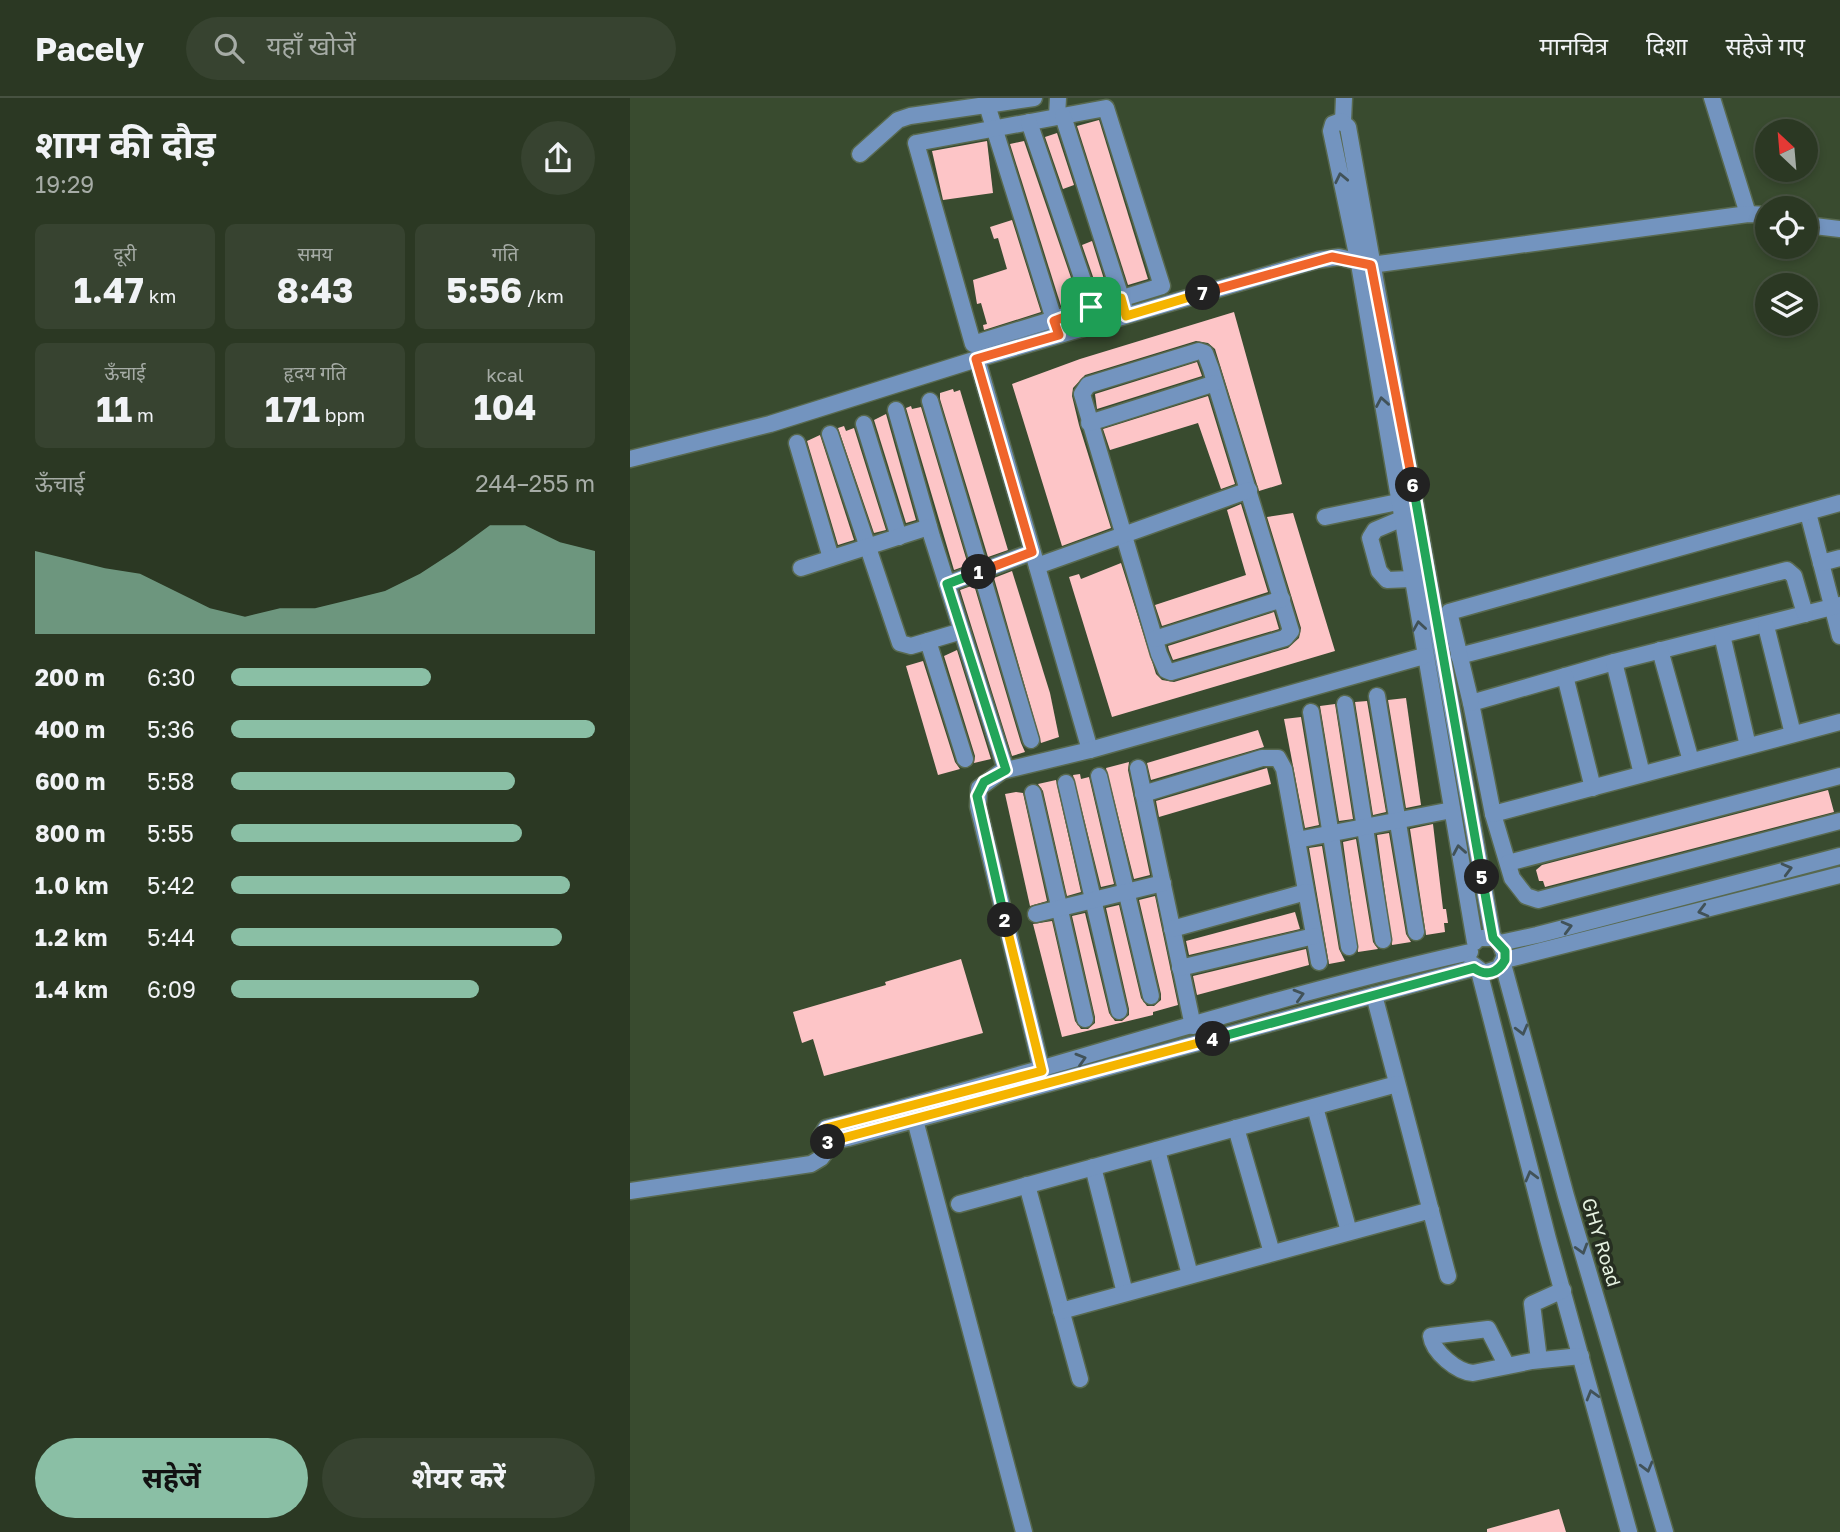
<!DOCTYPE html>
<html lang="hi">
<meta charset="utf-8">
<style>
:root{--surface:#2b3823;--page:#374330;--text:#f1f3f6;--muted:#a6aca6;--line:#475241;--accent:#8abfa5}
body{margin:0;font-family:"Golos Text","Noto Sans Devanagari",sans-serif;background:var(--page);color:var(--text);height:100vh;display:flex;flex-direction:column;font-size:26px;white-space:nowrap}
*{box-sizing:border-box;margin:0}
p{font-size:23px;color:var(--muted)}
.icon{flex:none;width:38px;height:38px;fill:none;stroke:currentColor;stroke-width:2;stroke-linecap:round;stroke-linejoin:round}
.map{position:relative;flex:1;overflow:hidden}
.drawer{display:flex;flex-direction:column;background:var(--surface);width:630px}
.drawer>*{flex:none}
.needle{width:46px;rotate:334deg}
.fabs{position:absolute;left:1125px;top:21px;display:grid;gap:14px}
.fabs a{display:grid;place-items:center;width:63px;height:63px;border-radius:50%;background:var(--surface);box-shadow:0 4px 10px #0003,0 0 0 2px var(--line);font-size:35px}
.pin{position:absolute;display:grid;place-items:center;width:60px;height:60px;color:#fff;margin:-30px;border-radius:14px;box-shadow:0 4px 10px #0006}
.km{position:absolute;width:35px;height:35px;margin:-18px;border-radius:50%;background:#222;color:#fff;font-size:19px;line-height:35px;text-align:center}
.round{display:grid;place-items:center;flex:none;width:74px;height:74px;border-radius:37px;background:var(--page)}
.overview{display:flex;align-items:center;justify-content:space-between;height:119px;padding:0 35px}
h1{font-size:38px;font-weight:700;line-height:52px}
.figures{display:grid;grid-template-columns:repeat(3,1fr);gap:10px;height:119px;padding:7px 35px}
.figures div{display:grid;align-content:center;border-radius:10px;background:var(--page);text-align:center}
.figures b{font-size:35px;font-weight:700}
.figures small{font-size:19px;font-weight:400}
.figures p{font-size:19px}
.chart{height:196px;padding:14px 35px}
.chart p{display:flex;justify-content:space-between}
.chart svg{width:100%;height:126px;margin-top:7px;fill:var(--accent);opacity:.7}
.primary-button{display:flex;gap:14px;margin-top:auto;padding:14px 35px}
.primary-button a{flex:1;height:80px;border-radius:42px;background:var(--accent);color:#111;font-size:28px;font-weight:700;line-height:80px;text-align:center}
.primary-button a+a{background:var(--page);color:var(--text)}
ul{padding:0 35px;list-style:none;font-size:23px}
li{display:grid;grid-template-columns:112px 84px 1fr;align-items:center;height:52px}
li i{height:18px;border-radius:9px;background:var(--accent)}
header{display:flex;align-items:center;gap:42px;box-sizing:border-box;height:98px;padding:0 35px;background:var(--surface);border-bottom:2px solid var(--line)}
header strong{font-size:33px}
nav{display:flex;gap:38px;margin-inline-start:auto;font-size:24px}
.search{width:490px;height:63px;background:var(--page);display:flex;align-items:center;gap:18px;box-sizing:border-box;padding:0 24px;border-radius:38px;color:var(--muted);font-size:26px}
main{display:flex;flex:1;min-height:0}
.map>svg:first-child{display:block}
.building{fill:#fdc5c7}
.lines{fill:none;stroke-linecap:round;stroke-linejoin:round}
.minor-casing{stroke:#58694f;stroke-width:19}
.minor{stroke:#7394bf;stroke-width:16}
.oneway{stroke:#415258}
.split-1-casing{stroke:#fff;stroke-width:14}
.split-2-casing{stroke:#fff;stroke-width:14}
.split-3-casing{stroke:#fff;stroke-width:14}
.split-4-casing{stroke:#fff;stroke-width:14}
.split-5-casing{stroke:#fff;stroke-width:14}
.split-6-casing{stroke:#fff;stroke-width:14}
.split-7-casing{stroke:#fff;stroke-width:14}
.split-8-casing{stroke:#fff;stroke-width:14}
.split-1{stroke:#f0652b;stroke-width:9}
.split-2{stroke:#22a559;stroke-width:9}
.split-3{stroke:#f5b400;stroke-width:9}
.split-4{stroke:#f5b400;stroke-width:9}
.split-5{stroke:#22a559;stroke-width:9}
.split-6{stroke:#22a559;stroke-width:9}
.split-7{stroke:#f0652b;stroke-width:9}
.split-8{stroke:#f5b400;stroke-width:9}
.labels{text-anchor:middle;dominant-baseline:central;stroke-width:7;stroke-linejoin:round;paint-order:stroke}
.street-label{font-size:19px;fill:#e5f1e0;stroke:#262e21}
</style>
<header>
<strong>Pacely</strong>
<div class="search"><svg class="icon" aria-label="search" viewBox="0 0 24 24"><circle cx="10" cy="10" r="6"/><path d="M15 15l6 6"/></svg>यहाँ खोजें</div>
<nav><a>मानचित्र</a><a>दिशा</a><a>सहेजे गए</a></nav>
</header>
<main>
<section class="drawer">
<div class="overview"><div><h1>शाम की दौड़</h1><p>19:29</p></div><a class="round"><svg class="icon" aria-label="share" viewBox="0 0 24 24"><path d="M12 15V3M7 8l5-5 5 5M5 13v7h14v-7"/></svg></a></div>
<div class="figures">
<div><p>दूरी</p><b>1.47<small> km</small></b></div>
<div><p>समय</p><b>8:43</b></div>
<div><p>गति</p><b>5:56<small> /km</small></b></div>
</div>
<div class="figures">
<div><p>ऊँचाई</p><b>11<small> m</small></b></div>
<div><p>हृदय गति</p><b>171<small> bpm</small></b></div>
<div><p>kcal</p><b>104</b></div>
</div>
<div class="chart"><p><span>ऊँचाई</span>244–255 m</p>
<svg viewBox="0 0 160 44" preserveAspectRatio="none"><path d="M0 44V15L10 18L20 21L30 23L40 29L50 35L60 38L70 35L80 35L90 32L100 29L110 23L120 15L130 6L140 6L150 12L160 15V44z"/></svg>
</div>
<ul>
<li><b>200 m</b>6:30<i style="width:55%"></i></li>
<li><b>400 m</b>5:36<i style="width:100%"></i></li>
<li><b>600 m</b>5:58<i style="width:78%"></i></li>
<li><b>800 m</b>5:55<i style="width:80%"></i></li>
<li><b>1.0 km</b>5:42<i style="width:93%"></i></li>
<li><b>1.2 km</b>5:44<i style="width:91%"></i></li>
<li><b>1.4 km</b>6:09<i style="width:68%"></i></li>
</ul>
<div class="primary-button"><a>सहेजें</a><a>शेयर करें</a></div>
</section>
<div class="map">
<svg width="1210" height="1434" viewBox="0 0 1210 1434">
<rect width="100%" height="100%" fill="#394b2f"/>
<g class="building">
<polygon points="469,22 518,181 498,187 447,28"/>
<polygon points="427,35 444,87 433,91 415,39"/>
<polygon points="357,43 363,95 313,102 302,53"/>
<polygon points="394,43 449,203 431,208 380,46"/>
<polygon points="382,122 411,214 354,232 353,227 357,226 351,205 347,206 343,182 377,171 368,140 364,141 360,129"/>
<polygon points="462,143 478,194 469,196 452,147"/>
<polygon points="604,214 652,386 629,393 585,251 578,245 566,243 455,277 443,290 442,298 449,327 481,430 432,448 382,286 450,261"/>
<polygon points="567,264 572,278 467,311 465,296"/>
<polygon points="323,291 324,294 330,292 378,452 358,459 310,301 310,295"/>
<polygon points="578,298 605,386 591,391 568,325 480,352 473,331"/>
<polygon points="281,308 282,311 291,309 338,467 324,472 276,310"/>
<polygon points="256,316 286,422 276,425 244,322"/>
<polygon points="214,328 216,333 224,330 256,432 244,435 208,330"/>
<polygon points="190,337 224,442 208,447 177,343"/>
<polygon points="611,406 638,494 532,528 525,507 616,477 597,412"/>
<polygon points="663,415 705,553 482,619 439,479 449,476 451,481 491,465 526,576 532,582 544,584 658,550 669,540 671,530 637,419"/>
<polygon points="382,473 420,595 429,639 411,645 364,480"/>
<polygon points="344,487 391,645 395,654 382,658 330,492"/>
<polygon points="644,514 649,531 543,562 539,552 538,548"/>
<polygon points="327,552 361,661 344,665 345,658 314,558"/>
<polygon points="293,563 325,664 330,671 308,677 276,568"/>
<polygon points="776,600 791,707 776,710 758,602"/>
<polygon points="737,603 756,714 743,717 725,604"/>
<polygon points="705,606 723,721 709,723 690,608"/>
<polygon points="671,619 689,727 675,730 654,621"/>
<polygon points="628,632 634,649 521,682 517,665"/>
<polygon points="499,664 498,672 520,777 504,781 476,670"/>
<polygon points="637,670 641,686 529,719 526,703"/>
<polygon points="450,676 451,681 459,679 484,786 471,789 443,677"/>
<polygon points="426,682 451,794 437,798 413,693 408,686"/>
<polygon points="1198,692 1204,714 915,789 913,783 909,783 906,772 912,767"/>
<polygon points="386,694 393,695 417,803 400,808 375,696"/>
<polygon points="803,726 813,811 816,811 818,825 814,825 815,834 796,837 780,731"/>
<polygon points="759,735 776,836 781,844 762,847 747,737"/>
<polygon points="726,741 743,844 748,851 728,854 713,744"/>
<polygon points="692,748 709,851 715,863 699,866 679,750"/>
<polygon points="525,798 548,907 523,914 523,917 432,939 403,826 422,823 445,923 451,931 458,931 465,925 465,919 442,818 455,815 479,915 485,923 492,923 499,917 499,911 476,810 489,807 511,900 517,908 524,908 531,902 531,896 509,802"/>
<polygon points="665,814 670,831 559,857 556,843"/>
<polygon points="676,851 679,867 567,897 563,878"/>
<polygon points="331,861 353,935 194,978 183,941 172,945 163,914 256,887 255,884"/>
<polygon points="929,1411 936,1434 857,1434 857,1431"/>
</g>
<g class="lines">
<g class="minor-casing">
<g id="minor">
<polyline points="1082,0 1118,116"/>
<polyline points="357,7 427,231"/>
<polygon points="476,10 532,188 343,246 286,45"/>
<polyline points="427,18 428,0"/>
<polyline points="433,18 494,209"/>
<polyline points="713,23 714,0"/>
<polyline points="399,24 462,209"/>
<polyline points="230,56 268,22 280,18 404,0"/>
<polyline points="1176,127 1210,131"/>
<polygon points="569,253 575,255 581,271 661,533 655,540 541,574 536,572 529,556 452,296 458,287"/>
<polyline points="347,261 460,652"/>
<polyline points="300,303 401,642"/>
<polyline points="266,312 302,439 376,672"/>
<polyline points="459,325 585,285"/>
<polyline points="234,326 269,439"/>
<polyline points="200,336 270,545 281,548 332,533"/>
<polyline points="167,345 201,460"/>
<polyline points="0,361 140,326 347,261 688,162 709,159 741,167 1118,116 1138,117"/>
<polyline points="1178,415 1210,538"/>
<polyline points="695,419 768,404"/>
<polyline points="771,421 745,432 740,440 749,473 757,482 781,481"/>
<polyline points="1191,465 1210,460"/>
<polyline points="407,468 619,392"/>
<polyline points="171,470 299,429"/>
<polyline points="317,486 402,454"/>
<polyline points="1210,507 984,564 841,605 863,716 882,780 896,798 908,802 1210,723"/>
<polyline points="1136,528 1163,636"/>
<polyline points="1092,537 1118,648"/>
<polyline points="525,541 652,501"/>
<polyline points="298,543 335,661"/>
<polyline points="1030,552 1061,663"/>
<polyline points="829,558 1157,472 1164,478 1175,516"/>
<polyline points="984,564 1012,676"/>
<polyline points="935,578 963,690"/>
<polyline points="747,598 786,834"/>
<polyline points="841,605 819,514 1210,405"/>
<polyline points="715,606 753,842"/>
<polyline points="681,614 719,849"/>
<polyline points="508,670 563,928"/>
<polyline points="469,678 521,898"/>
<polyline points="436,685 489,913"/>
<polyline points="403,695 455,921"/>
<polyline points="513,696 632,660 648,660 654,671 689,864"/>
<polyline points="863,716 1210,624"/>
<polyline points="667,742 822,712"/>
<polyline points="878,765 1210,678"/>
<polyline points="406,816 533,785"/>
<polyline points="542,831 676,794"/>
<polyline points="852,840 863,840 870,845 907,837 1210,758"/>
<polyline points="845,844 729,166 701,33 703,26 711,23 718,29 863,840"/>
<path d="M840 854C622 903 411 975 196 1030L191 1038 199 1044 218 1040 844 870"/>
<polyline points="875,862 1210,777"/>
<polyline points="842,866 854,875 869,870 875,858 870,845"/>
<polyline points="873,866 936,1098 1035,1434"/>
<polyline points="550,870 684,838"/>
<polyline points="849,873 918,1141 999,1434"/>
<polyline points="744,897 818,1178"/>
<polyline points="412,973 348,708 349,690 372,673 460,652 794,558"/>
<polyline points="685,1009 719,1134"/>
<polyline points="285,1022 394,1434"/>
<polyline points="606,1030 642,1155"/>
<polyline points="527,1052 560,1177"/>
<polyline points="463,1069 495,1195"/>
<polyline points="397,1087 450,1281"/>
<polyline points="0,1093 181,1066 191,1060 203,1044"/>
<polyline points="329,1106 767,986"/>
<polyline points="431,1213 801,1112"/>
<polyline points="909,1262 902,1206 933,1192"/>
<path d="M877 1268 858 1231 801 1238C803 1254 827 1274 843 1275L902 1263 951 1258"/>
</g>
</g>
<use href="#minor" class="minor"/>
</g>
<defs><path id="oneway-chevron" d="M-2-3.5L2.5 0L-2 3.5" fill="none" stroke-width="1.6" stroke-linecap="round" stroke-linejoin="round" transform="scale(1.75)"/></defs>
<g class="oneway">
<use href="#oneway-chevron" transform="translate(711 80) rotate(-102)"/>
<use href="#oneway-chevron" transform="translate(752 304) rotate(-100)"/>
<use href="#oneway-chevron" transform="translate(789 528) rotate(-99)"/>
<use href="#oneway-chevron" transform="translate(829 752) rotate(-100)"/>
<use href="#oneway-chevron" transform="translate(1157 771) rotate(-15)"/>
<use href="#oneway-chevron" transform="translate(1073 813) rotate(165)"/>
<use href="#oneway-chevron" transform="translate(937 829) rotate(-15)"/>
<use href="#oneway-chevron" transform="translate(669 897) rotate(-16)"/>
<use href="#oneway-chevron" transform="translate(892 932) rotate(75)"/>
<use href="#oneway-chevron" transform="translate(451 961) rotate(-17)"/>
<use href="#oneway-chevron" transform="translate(901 1078) rotate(-105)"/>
<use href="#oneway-chevron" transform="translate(952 1151) rotate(73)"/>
<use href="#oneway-chevron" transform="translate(962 1297) rotate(-106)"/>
<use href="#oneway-chevron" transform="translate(1017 1369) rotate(75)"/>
</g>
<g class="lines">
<g class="split-1-casing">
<polyline id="split-1" points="349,474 402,454 346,261 429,237 424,223 461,209"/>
</g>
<g class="split-2-casing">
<polyline id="split-2" points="349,474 317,486 376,672 354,684 347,698 375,822"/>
</g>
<g class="split-3-casing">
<polyline id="split-3" points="198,1044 191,1038 196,1030 412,973 375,822"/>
</g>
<g class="split-4-casing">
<polyline id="split-4" points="198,1044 583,941"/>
</g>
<g class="split-5-casing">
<path id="split-5" d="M583 941 844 870C856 879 868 875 875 862V853L863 840 852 779"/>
</g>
<g class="split-6-casing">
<polyline id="split-6" points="783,387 852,779"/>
</g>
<g class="split-7-casing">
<polyline id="split-7" points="573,195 702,159 741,167 783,387"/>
</g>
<g class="split-8-casing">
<polyline id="split-8" points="461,209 491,200 496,218 573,195"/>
</g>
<use href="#split-1" class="split-1"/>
<use href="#split-2" class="split-2"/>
<use href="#split-3" class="split-3"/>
<use href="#split-4" class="split-4"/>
<use href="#split-5" class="split-5"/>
<use href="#split-6" class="split-6"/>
<use href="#split-7" class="split-7"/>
<use href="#split-8" class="split-8"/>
</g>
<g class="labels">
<g class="street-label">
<text transform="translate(972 1144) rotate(73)">GHY Road</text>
</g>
</g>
</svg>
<div class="fabs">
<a><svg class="needle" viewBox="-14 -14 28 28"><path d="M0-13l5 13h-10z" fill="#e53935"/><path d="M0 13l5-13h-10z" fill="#a6aca6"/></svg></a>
<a><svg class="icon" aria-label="locate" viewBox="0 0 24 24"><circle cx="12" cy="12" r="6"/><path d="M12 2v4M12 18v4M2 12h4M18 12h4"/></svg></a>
<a><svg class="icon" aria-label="layers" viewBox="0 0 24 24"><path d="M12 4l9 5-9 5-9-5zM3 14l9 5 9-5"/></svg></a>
</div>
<div class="pin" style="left:461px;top:209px;background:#1e9e55"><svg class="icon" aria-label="arrive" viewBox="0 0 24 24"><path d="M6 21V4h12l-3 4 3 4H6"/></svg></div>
<b class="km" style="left:349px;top:474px">1</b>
<b class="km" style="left:375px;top:822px">2</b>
<b class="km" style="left:198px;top:1044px">3</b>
<b class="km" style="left:583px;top:941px">4</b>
<b class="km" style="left:852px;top:779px">5</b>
<b class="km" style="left:783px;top:387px">6</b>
<b class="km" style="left:573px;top:195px">7</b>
</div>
</main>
